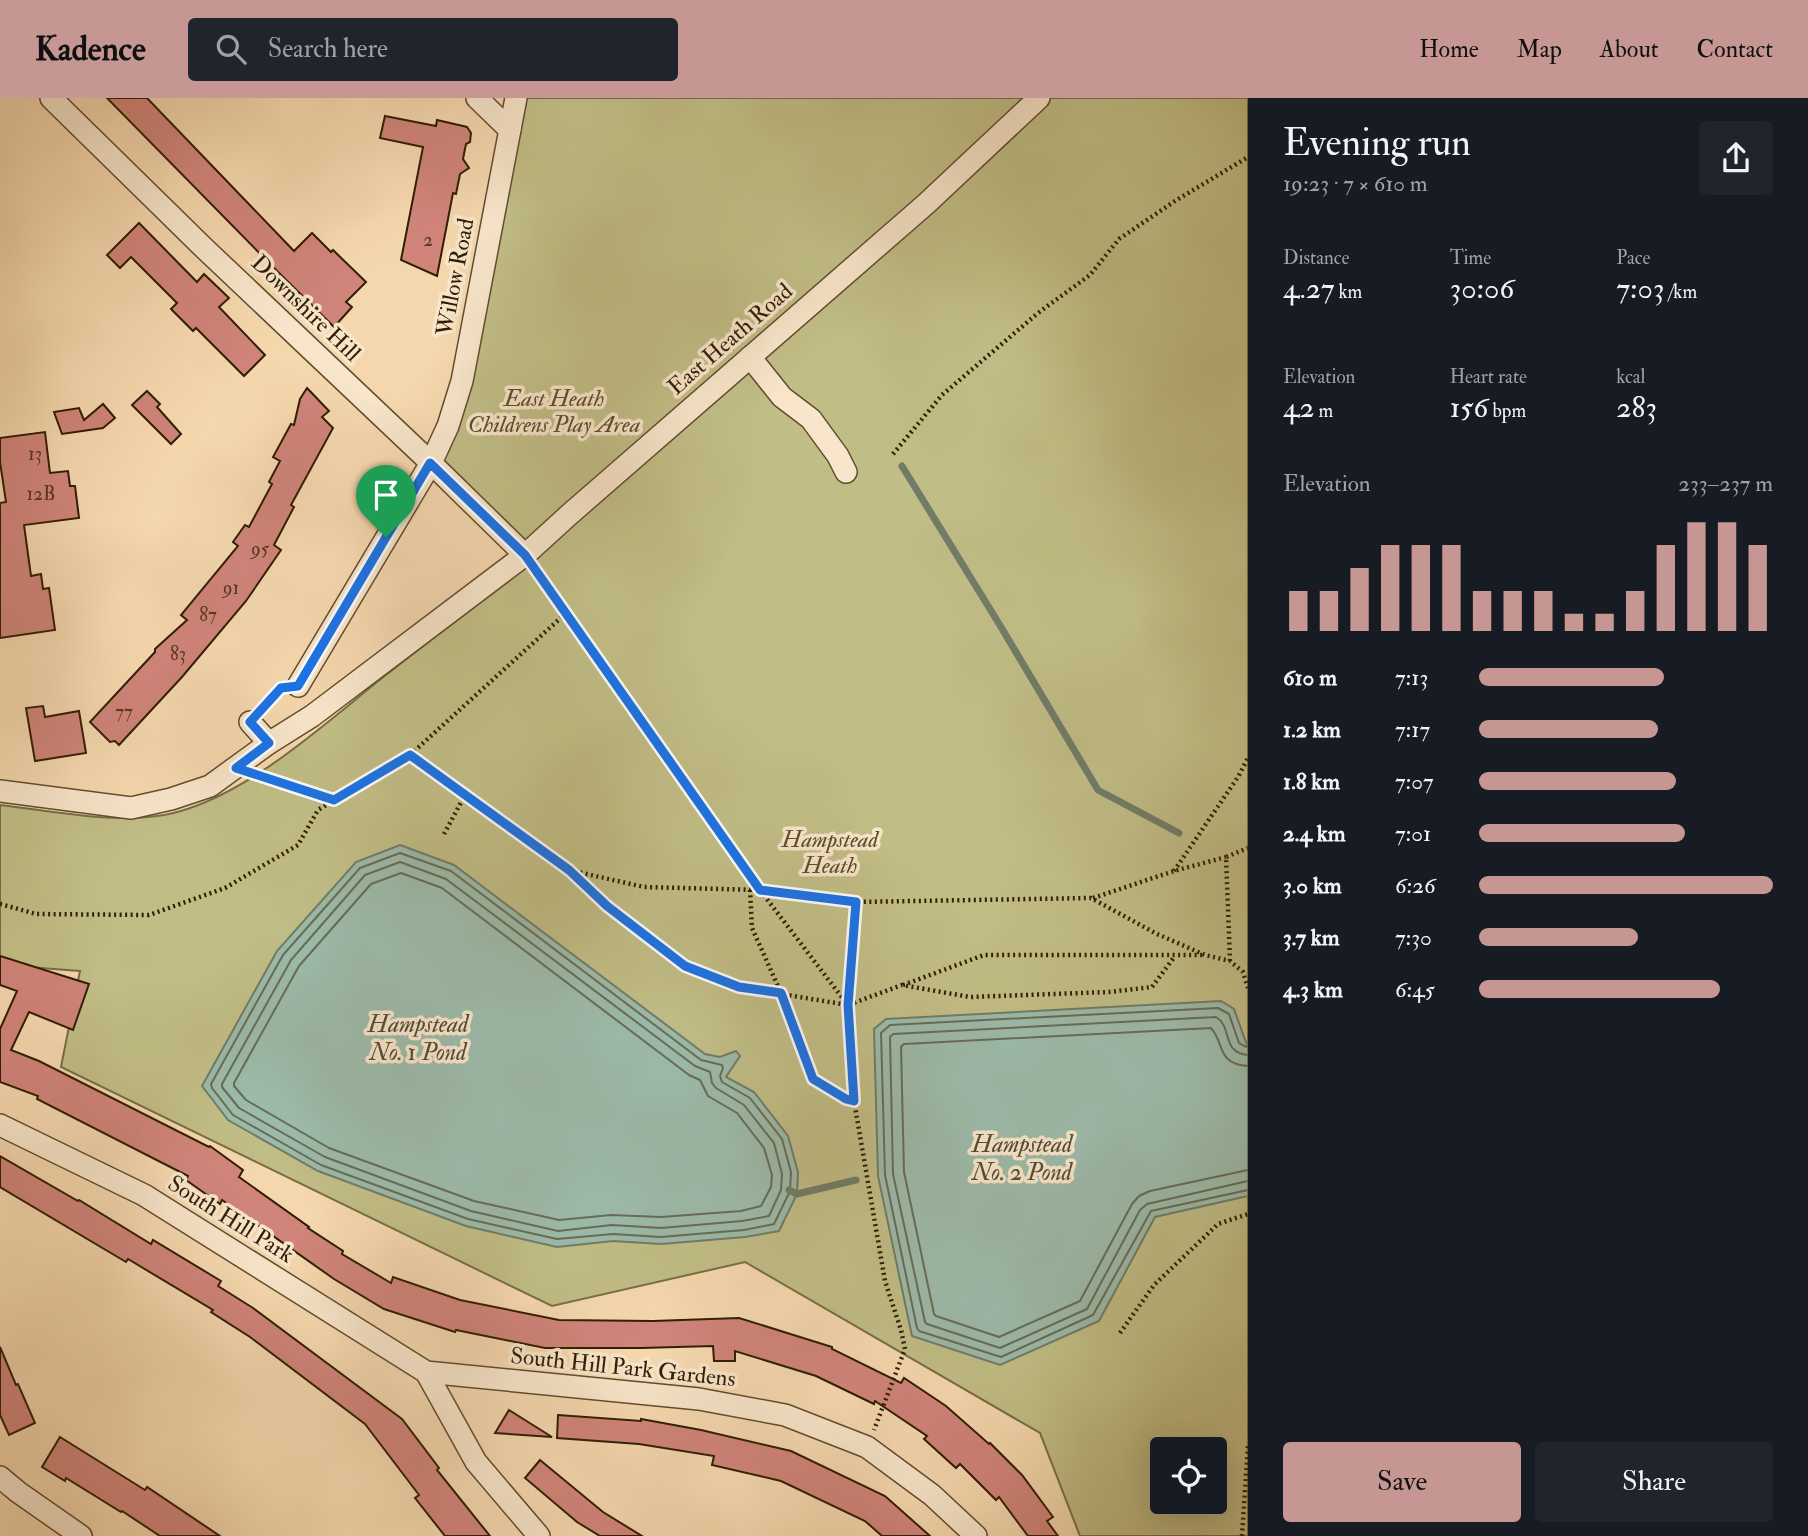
<!DOCTYPE html>
<meta charset="utf-8">
<style>
:root{--surface:#171b24;--page:#20242c;--text:#f1f3f6;--muted:#9ea1a6;--accent:#c59692}
body{margin:0;font-family:"IM FELL Double Pica",serif;background:var(--page);color:var(--text);height:100vh;display:flex;flex-direction:column;font-size:26px;white-space:nowrap}
*{box-sizing:border-box;margin:0}
p{font-size:23px;color:var(--muted)}
.icon{flex:none;width:38px;height:38px;fill:none;stroke:currentColor;stroke-width:2;stroke-linecap:round;stroke-linejoin:round}
.map{position:relative;flex:1;overflow:hidden}
.side{display:flex;flex-direction:column;background:var(--surface);width:560px}
.side>*{flex:none}
.buttons{position:absolute;left:1150px;top:1339px;display:grid;gap:14px}
.buttons a{display:grid;place-items:center;width:77px;height:77px;border-radius:7px;background:var(--surface);box-shadow:0 7px 28px #0002;font-size:35px}
.pin{position:absolute;display:grid;place-items:center;width:60px;height:60px;color:#fff;margin:-72px -30px;border-radius:50% 50% 50% 0;rotate:-45deg;box-shadow:0 0 7px #0007}
.pin .icon{rotate:45deg}
.round{display:grid;place-items:center;flex:none;width:74px;height:74px;border-radius:7px;background:var(--page)}
.headline{display:flex;align-items:center;justify-content:space-between;height:119px;padding:0 35px}
h1{font-size:38px;font-weight:600;line-height:52px}
.figures{display:grid;grid-template-columns:repeat(3,1fr);gap:10px;height:119px;padding:7px 35px}
.figures div{display:grid;align-content:center}
.figures b{font-size:30px;font-weight:600}
.figures small{font-size:19px;font-weight:400}
.figures p{font-size:19px}
.chart{height:196px;padding:14px 35px}
.chart p{display:flex;justify-content:space-between}
.chart svg{width:100%;height:126px;margin-top:7px;stroke:var(--accent);stroke-width:6}
.primary-button{display:flex;gap:14px;margin-top:auto;padding:14px 35px}
.primary-button a{flex:1;height:80px;border-radius:7px;background:var(--accent);color:#111;font-size:28px;font-weight:600;line-height:80px;text-align:center}
.primary-button a+a{background:var(--page);color:var(--text)}
ul{padding:0 35px;list-style:none;font-size:23px}
li{display:grid;grid-template-columns:112px 84px 1fr;align-items:center;height:52px}
li i{height:18px;border-radius:9px;background:var(--accent)}
header{display:flex;align-items:center;gap:42px;box-sizing:border-box;height:98px;padding:0 35px;background:var(--accent);color:#111}
header strong{font-size:33px}
nav{display:flex;gap:38px;margin-inline-start:auto;font-size:24px}
.search{width:490px;height:63px;background:var(--page);display:flex;align-items:center;gap:18px;box-sizing:border-box;padding:0 24px;border-radius:7px;color:var(--muted);font-size:26px}
main{display:flex;flex:1;min-height:0}
.map>svg:first-child{display:block}
.green{fill:#c1bd86;stroke:#786e45;stroke-width:2;fill-rule:evenodd}
.water{fill:#9cbaa9;stroke:#717c67;stroke-width:2}
.lines{fill:none;stroke-linecap:round;stroke-linejoin:round}
.shore{stroke:#666c56;stroke-width:2}
.stream{stroke:#717c67;stroke-width:7}
.building{fill:#d0847a;stroke:#301e04;stroke-width:2}
.minor-casing{stroke:#614c2e;stroke-width:24}
.path{stroke:#301e04;stroke-width:4.5;stroke-dasharray:2 3.5;stroke-linecap:butt}
.minor{stroke:#f8e5ca;stroke-width:21}
.route-casing{stroke:#fff;stroke-width:14}
.route{stroke:#1a73e8;stroke-width:9}
.labels{text-anchor:middle;dominant-baseline:central;stroke-width:7;stroke-linejoin:round;paint-order:stroke}
.number-label{font-size:19px;fill:#583822}
.street-label{font-size:23px;fill:#301e04;stroke:#f8e5ca}
.park-label{font-size:23px;font-style:italic;fill:#5c4e2b;stroke:#f8e5ca}
.water-label{font-size:24px;font-style:italic;fill:#504d36;stroke:#f8e5ca}
</style>
<header>
<strong>Kadence</strong>
<div class="search"><svg class="icon" aria-label="search" viewBox="0 0 24 24"><circle cx="10" cy="10" r="6"/><path d="M15 15l6 6"/></svg>Search here</div>
<nav><a>Home</a><a>Map</a><a>About</a><a>Contact</a></nav>
</header>
<main>
<div class="map">
<svg width="1248" height="1438" viewBox="0 0 1248 1438">
<rect width="100%" height="100%" fill="#f5d7ae"/>
<filter id="stains"><feTurbulence type="fractalNoise" baseFrequency=".00286" numOctaves="4"/><feColorMatrix values="0 0 0 0 .2 0 0 0 0 .09 0 0 0 0 .02 0 0 0 .5 -.17"/></filter>
<radialGradient id="worn" r=".72"><stop offset=".6" stop-color="#630" stop-opacity="0"/><stop offset="1" stop-color="#630" stop-opacity=".3"/></radialGradient>
<path class="green" d="M516 0H1248V1438H1080L1040 1335 745 1164 552 1208 61 969 80 873 0 867V707C53 713 111 726 164 717 241 703 322 628 382 580 429 543 477 507 525 470L431 365 448 328ZM1162 1351H1214V1404H1162Z"/>
<g class="water">
<polygon points="400,747 454,767 705,956 720,959 736,953 740,958 726,979 754,994 788,1038 798,1074 797,1096 779,1133 745,1139 661,1146 613,1143 557,1149 466,1128 318,1073 228,1022 202,988 277,853 356,764"/>
<polygon points="1221,903 1234,911 1248,950 1248,1098 1155,1119 1099,1223 1000,1267 912,1238 878,1078 874,931 886,921"/>
</g>
<g class="lines">
<g class="shore">
<polygon points="400,755 451,773 701,962 722,967 723,970 720,978 722,984 750,1000 782,1041 791,1074 790,1093 774,1126 744,1132 661,1139 613,1136 557,1141 468,1121 321,1067 233,1017 212,990 211,986 283,857 360,770"/>
<polygon points="400,764 446,781 695,968 710,974 712,985 716,990 744,1007 774,1045 782,1076 781,1092 769,1118 742,1123 661,1130 612,1127 558,1133 471,1113 325,1059 239,1010 222,989 222,986 291,862 365,777"/>
<polygon points="401,775 442,790 689,977 700,982 708,998 737,1015 764,1050 772,1077 771,1089 761,1108 741,1113 661,1119 611,1117 559,1122 474,1103 329,1050 246,1002 234,988 234,985 299,868 371,786"/>
<polyline points="1248,949 1244,948 1239,945 1229,916 1218,910 890,927 881,935 885,1077 917,1230 919,1233 1001,1259 1093,1217 1151,1113 1248,1092"/>
<path d="M1248 957C1221 955 1233 929 1216 919L893 936 890 939 893 1076 925 1224 927 1226 1000 1250 1087 1211 1140 1112 1147 1106 1248 1083"/>
<path d="M1248 968C1216 966 1225 945 1211 930L904 946 901 949 904 1074 934 1216 936 1218 999 1239 1080 1203 1132 1106 1139 1098 1150 1093 1248 1072"/>
</g>
<g class="stream">
<polyline points="902,368 1001,529 1098,692 1179,735"/>
<polyline points="789,1092 797,1096 856,1082"/>
</g>
</g>
<g class="building">
<polygon points="107,0 147,0 294,153 312,135 331,154 333,152 366,184 346,204 352,209 334,229 276,172"/>
<polygon points="385,18 436,28 437,22 467,29 471,35 470,44 466,46 463,61 469,70 460,76 456,96 453,95 437,178 401,162 423,49 380,40"/>
<polygon points="139,125 197,184 204,176 229,200 219,209 265,257 244,278 196,230 193,233 171,211 177,205 131,159 120,170 107,157"/>
<polygon points="307,290 329,313 322,319 333,330 291,407 294,409 274,447 281,452 246,503 182,579 119,647 115,643 110,644 90,624 155,554 155,551 187,522 181,517 238,448 233,444 245,427 249,429 272,386 269,384 280,363 273,359 291,326 294,327 300,301"/>
<polygon points="147,293 160,306 157,309 181,336 171,346 132,307"/>
<polygon points="103,306 115,320 103,330 62,336 54,314 79,310 84,322"/>
<polygon points="45,334 50,375 68,373 70,388 75,388 79,420 24,427 31,478 41,476 43,491 49,490 55,532 0,540 0,405 6,404 0,364 0,340"/>
<polygon points="43,608 45,619 79,613 86,655 35,663 26,610"/>
<polygon points="0,858 89,886 73,932 29,914 11,952 39,963 209,1049 210,1048 243,1072 239,1079 309,1129 308,1130 343,1153 342,1156 391,1185 393,1179 460,1202 559,1222 653,1223 739,1220 832,1249 832,1251 901,1285 904,1280 946,1308 989,1346 990,1345 1022,1377 1053,1419 1047,1423 1058,1438 1028,1438 999,1399 996,1402 960,1366 956,1370 924,1341 927,1338 875,1303 874,1306 816,1278 735,1253 735,1263 714,1263 713,1248 641,1250 545,1250 456,1232 455,1234 384,1211 334,1181 222,1102 220,1106 186,1082 188,1078 37,1001 38,998 0,984 0,931 17,893 0,887"/>
<polygon points="0,1058 78,1103 79,1102 151,1146 153,1142 221,1183 218,1188 253,1210 402,1321 439,1370 437,1372 490,1438 445,1438 415,1400 419,1397 365,1326 250,1239 211,1214 213,1212 128,1161 126,1164 0,1089"/>
<polygon points="0,1249 16,1287 18,1286 35,1325 9,1337 0,1317"/>
<polygon points="509,1312 552,1339 495,1335"/>
<polygon points="558,1317 641,1323 641,1321 701,1332 791,1353 885,1398 930,1438 882,1438 865,1423 781,1383 712,1367 714,1358 639,1346 557,1340"/>
<polygon points="60,1339 145,1392 147,1389 220,1438 160,1438 122,1413 121,1414 66,1380 65,1383 42,1369"/>
<polygon points="540,1362 603,1414 642,1438 600,1438 577,1424 525,1380"/>
</g>
<g class="lines">
<g class="minor-casing">
<g id="minor">
<polyline points="51,0 205,151 431,365 525,457"/>
<polyline points="477,0 510,32"/>
<polyline points="750,259 782,299 811,321 838,358 846,374"/>
<polyline points="298,588 431,365 448,328 462,283 516,0"/>
<polyline points="250,624 269,645"/>
<polyline points="0,693 131,710 171,701 210,688 269,645 312,618 525,457 570,416 926,106 1039,0"/>
<polyline points="0,1027 144,1097 426,1274 699,1301 785,1317 867,1349 932,1397 976,1438"/>
<polyline points="426,1274 476,1364 539,1438"/>
<polyline points="0,1379 18,1394 81,1438"/>
</g>
</g>
<g class="path">
<polyline points="893,356 942,297 1038,215 1090,177 1119,141 1175,103 1248,59"/>
<polyline points="536,473 760,792 847,906"/>
<polyline points="264,609 279,592"/>
<polyline points="410,657 565,516"/>
<polyline points="258,678 333,702"/>
<polyline points="444,736 465,697"/>
<polyline points="570,773 607,808 685,868 739,889 848,907 902,887 970,899 1109,894 1152,889 1175,858"/>
<polyline points="1174,773 1238,679 1248,660"/>
<polyline points="750,792 752,830 781,895 813,981 846,1001 853,1003"/>
<polyline points="1093,800 1174,773 1226,759"/>
<polyline points="856,804 848,907 854,1003 885,1183 901,1232 905,1251 874,1332"/>
<polyline points="0,806 36,816 149,817 225,790 298,747 318,712 410,657 569,772 644,789 760,792 856,804 1091,800 1157,836 1205,857 1230,863 1243,874 1248,890"/>
<polyline points="1230,863 1226,759 1248,750"/>
<polyline points="903,887 984,857 1204,857"/>
<polyline points="1120,1235 1154,1187 1218,1126 1248,1116"/>
<polyline points="1242,1438 1248,1347"/>
</g>
<use href="#minor" class="minor"/>
</g>
<g class="lines">
<g class="route-casing">
<polygon id="route" points="430,365 525,457 760,792 856,804 848,907 854,1003 846,1001 813,981 781,895 739,889 685,868 607,808 569,772 410,657 334,702 236,670 269,645 250,624 281,590 298,588"/>
</g>
<use href="#route" class="route"/>
</g>
<g class="labels">
<g class="number-label">
<text x="428" y="142">2</text>
<text x="35" y="356">13</text>
<text x="41" y="396">12B</text>
<text x="260" y="451">95</text>
<text x="231" y="490">91</text>
<text x="208" y="517">87</text>
<text x="178" y="556">83</text>
<text x="124" y="614">77</text>
</g>
<g class="street-label">
<text transform="translate(455 179) rotate(-79)">Willow Road</text>
<text transform="translate(306 210) rotate(44)">Downshire Hill</text>
<text transform="translate(730 241) rotate(-41)">East Heath Road</text>
<text transform="translate(231 1121) rotate(32)">South Hill Park</text>
<text transform="translate(623 1269) rotate(6)">South Hill Park Gardens</text>
</g>
<g class="park-label">
<text x="554" y="300">East Heath<tspan x="554" dy="26">Childrens Play Area</tspan></text>
<text x="830" y="741">Hampstead<tspan x="830" dy="26">Heath</tspan></text>
</g>
<g class="water-label">
<text x="418" y="926">Hampstead<tspan x="418" dy="28">No. 1 Pond</tspan></text>
<text x="1022" y="1046">Hampstead<tspan x="1022" dy="28">No. 2 Pond</tspan></text>
</g>
</g>
<rect width="100%" height="100%" filter="url(#stains)"/>
<rect width="100%" height="100%" fill="url(#worn)"/>
</svg>
<div class="buttons">
<a><svg class="icon" aria-label="locate" viewBox="0 0 24 24"><circle cx="12" cy="12" r="6"/><path d="M12 2v4M12 18v4M2 12h4M18 12h4"/></svg></a>
</div>
<div class="pin" style="left:386px;top:439px;background:#1e9e55"><svg class="icon" aria-label="arrive" viewBox="0 0 24 24"><path d="M6 21V4h12l-3 4 3 4H6"/></svg></div>
</div>
<section class="side">
<div class="headline"><div><h1>Evening run</h1><p>19:23 · 7 × 610 m</p></div><a class="round"><svg class="icon" aria-label="share" viewBox="0 0 24 24"><path d="M12 15V3M7 8l5-5 5 5M5 13v7h14v-7"/></svg></a></div>
<div class="figures">
<div><p>Distance</p><b>4.27<small> km</small></b></div>
<div><p>Time</p><b>30:06</b></div>
<div><p>Pace</p><b>7:03<small> /km</small></b></div>
</div>
<div class="figures">
<div><p>Elevation</p><b>42<small> m</small></b></div>
<div><p>Heart rate</p><b>156<small> bpm</small></b></div>
<div><p>kcal</p><b>283</b></div>
</div>
<div class="chart"><p><span>Elevation</span>233–237 m</p>
<svg viewBox="0 0 160 44" preserveAspectRatio="none"><path d="M5 44V30M15 44V30M25 44V22M35 44V14M45 44V14M55 44V14M65 44V30M75 44V30M85 44V30M95 44V38M105 44V38M115 44V30M125 44V14M135 44V6M145 44V6M155 44V14"/></svg>
</div>
<ul>
<li><b>610 m</b>7:13<i style="width:63%"></i></li>
<li><b>1.2 km</b>7:17<i style="width:61%"></i></li>
<li><b>1.8 km</b>7:07<i style="width:67%"></i></li>
<li><b>2.4 km</b>7:01<i style="width:70%"></i></li>
<li><b>3.0 km</b>6:26<i style="width:100%"></i></li>
<li><b>3.7 km</b>7:30<i style="width:54%"></i></li>
<li><b>4.3 km</b>6:45<i style="width:82%"></i></li>
</ul>
<div class="primary-button"><a>Save</a><a>Share</a></div>
</section>
</main>
